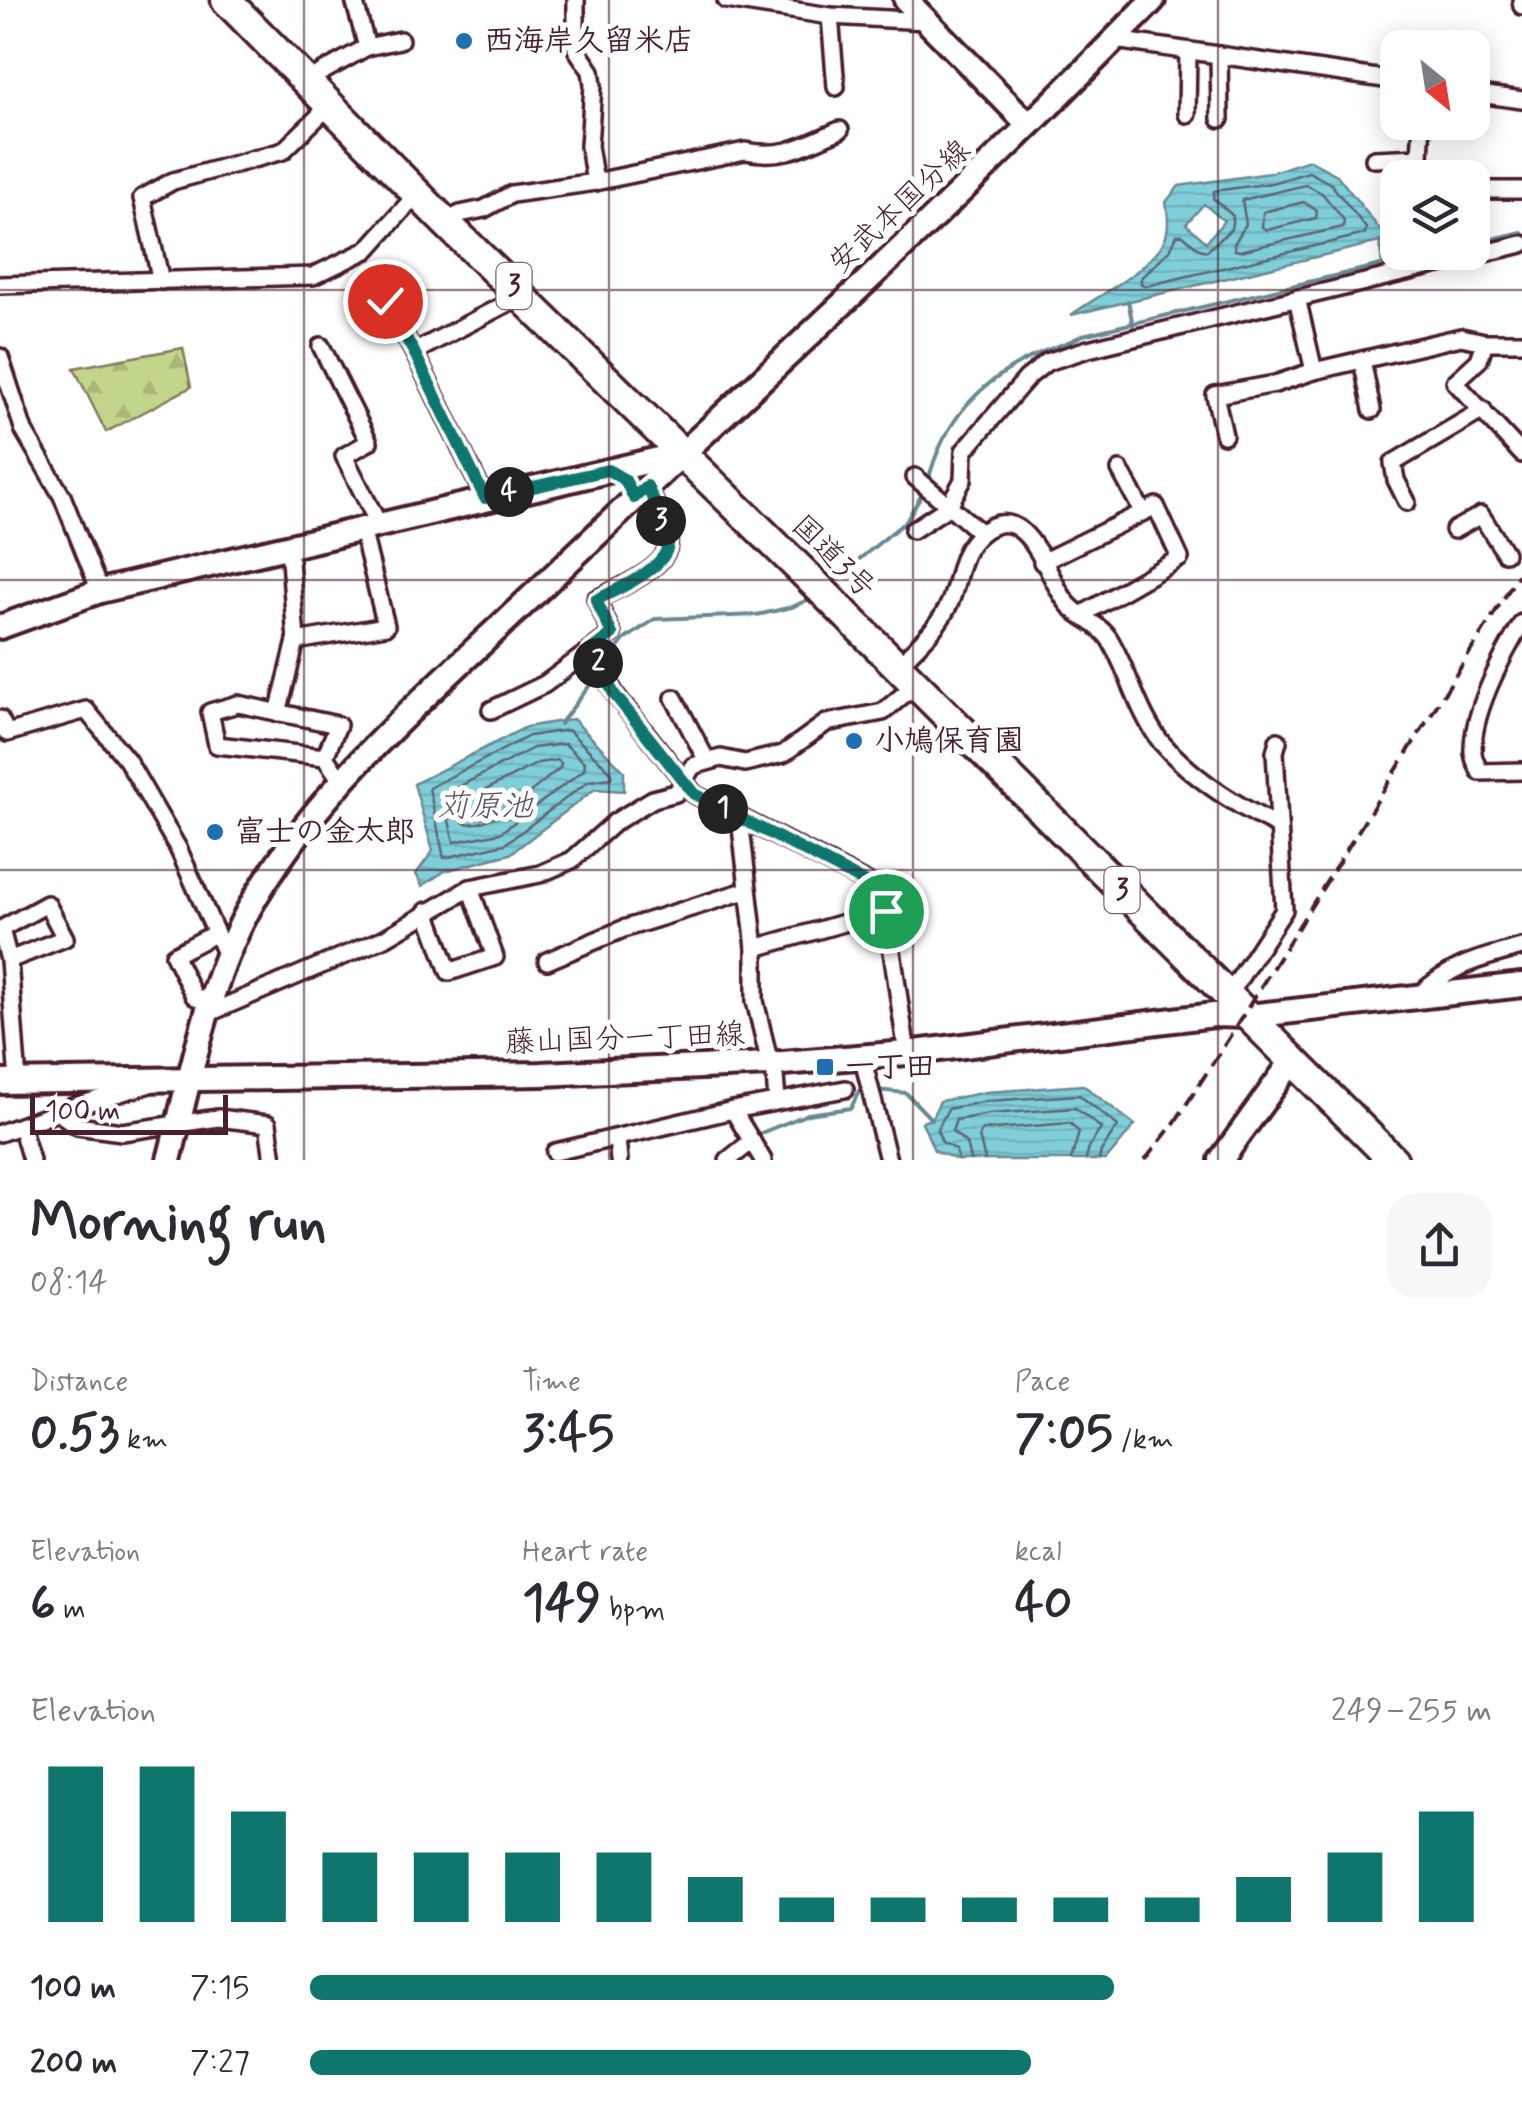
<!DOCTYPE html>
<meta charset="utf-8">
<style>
:root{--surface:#fff;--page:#f7f7f7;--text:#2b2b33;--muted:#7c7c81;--accent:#0f766e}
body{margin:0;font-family:Mynerve,"Klee One",sans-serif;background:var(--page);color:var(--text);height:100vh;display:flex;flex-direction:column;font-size:38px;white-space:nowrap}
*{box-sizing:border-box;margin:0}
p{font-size:32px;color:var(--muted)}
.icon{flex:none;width:55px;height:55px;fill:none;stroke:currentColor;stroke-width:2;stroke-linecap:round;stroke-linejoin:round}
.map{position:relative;height:1160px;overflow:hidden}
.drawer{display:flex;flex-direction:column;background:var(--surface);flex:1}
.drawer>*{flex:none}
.needle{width:65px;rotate:150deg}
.tools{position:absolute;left:1380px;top:30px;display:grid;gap:20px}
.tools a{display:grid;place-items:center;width:110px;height:110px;border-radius:20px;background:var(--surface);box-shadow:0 5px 25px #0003;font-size:50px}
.scale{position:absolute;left:30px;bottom:25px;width:198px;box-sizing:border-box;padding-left:10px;border:5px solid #4a1f2b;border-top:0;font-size:28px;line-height:35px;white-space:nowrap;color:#4a1f2b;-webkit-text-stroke:8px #fff;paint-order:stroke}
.pin{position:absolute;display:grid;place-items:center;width:85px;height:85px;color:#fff;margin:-42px;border:5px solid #fff;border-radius:50%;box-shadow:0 2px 10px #0007}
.km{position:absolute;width:50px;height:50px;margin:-25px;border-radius:50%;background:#222;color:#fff;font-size:28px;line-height:50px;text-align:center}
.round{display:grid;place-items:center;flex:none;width:105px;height:105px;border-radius:30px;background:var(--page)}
.headline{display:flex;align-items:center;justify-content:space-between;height:170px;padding:0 30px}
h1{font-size:55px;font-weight:700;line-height:75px}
.stats{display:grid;grid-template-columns:repeat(3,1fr);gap:15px;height:170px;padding:10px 30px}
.stats div{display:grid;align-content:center}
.stats b{font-size:50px;font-weight:700}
.stats small{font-size:28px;font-weight:400}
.stats p{font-size:28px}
.chart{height:280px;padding:20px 30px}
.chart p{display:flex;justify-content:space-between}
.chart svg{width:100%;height:180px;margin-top:10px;stroke:var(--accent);stroke-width:6}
ul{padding:0 30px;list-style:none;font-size:32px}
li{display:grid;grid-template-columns:160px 120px 1fr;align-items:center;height:75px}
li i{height:25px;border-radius:12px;background:var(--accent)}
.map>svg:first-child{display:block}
.forest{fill:url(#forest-firs);stroke:#867a5b;stroke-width:2.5}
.water{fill:url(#water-rules);stroke:#6a8994;stroke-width:2.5;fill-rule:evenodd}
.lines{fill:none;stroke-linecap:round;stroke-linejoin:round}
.shore{stroke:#5f6571;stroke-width:2.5}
.stream{stroke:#6a8994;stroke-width:4}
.street-casing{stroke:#4a1f2b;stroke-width:22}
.secondary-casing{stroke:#4a1f2b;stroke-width:30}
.highway-casing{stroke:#4a1f2b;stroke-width:35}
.street{stroke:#fff;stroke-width:15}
.secondary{stroke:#fff;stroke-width:22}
.highway{stroke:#fff;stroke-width:28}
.rail{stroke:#4a1f2b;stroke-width:4;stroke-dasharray:15 8;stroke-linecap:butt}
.route-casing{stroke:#fff;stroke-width:20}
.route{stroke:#0f766e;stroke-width:12}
.grid{fill:none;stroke:#4a1f2b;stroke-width:2.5;stroke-opacity:0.55}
.poi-dot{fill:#1f6fb2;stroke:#fff;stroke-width:4}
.labels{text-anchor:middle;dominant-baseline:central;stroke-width:10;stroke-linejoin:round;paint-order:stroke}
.shield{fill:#fff;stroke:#80626b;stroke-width:2.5}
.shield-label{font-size:28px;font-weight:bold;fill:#4a1f2b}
.poi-label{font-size:30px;font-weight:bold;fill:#4a1f2b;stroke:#fff;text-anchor:start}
.street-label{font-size:30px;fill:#4a1f2b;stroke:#fff}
.water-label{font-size:32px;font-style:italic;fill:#5a5460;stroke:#fff}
</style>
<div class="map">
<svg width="1522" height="1160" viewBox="0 0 1522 1160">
<defs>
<pattern id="forest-firs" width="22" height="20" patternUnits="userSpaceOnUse" patternTransform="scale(2.5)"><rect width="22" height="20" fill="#c2d68b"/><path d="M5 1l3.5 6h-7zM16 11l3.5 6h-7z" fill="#a8b778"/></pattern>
<pattern id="water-rules" width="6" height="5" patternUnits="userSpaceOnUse" patternTransform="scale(2.5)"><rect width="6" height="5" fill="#7fcfda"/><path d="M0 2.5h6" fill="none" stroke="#6fb1bb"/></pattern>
</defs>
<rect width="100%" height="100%" fill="#fff"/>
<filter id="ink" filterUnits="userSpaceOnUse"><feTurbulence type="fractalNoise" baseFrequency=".01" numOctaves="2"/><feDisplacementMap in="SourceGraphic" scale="20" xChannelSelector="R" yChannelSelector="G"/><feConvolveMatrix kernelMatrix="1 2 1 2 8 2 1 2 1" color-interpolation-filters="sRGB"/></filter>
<g filter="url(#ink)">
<polygon class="forest" points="183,348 191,387 106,432 74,368"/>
<g class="water">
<path d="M1309 160 1337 175 1388 240 1071 315C1096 297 1151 269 1164 241 1170 228 1168 216 1166 202L1179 186 1270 173ZM1204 204 1224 221 1206 242 1186 224Z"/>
<polygon points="573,719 624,771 624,791 595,789 510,854 445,871 422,886 416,874 433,851 414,784 526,727"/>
<polygon points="1083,1085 1135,1125 1106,1160 957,1160 934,1150 922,1122 931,1119 940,1101 986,1092"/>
</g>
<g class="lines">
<g class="shore">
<polygon points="1309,172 1331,184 1366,228 1365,234 1146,286 1141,284 1141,278 1170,250 1177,235 1183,235 1199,249 1207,251 1231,229 1233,216 1213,198 1214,191 1272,183"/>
<polygon points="1306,185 1322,193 1344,220 1343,227 1240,251 1235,250 1234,244 1246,224 1242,200"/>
<polygon points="1304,202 1317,211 1316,218 1267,230 1262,227 1263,212"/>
<polygon points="568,730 612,773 611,778 589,781 505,844 444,858 429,788 529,736"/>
<polygon points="565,744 585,763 584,770 500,833 454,842 443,795 533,748"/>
<path d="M557 760 561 763 560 768C536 786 493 830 464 823L459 807 462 802 538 763Z"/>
<polyline points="958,1160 956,1150 942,1142 937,1130 948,1109 987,1101 1079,1095 1118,1126 1101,1151 1099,1160"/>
<polyline points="970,1160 966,1143 952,1131 956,1120 989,1114 1075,1108 1101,1128 1089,1147 1086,1160"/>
<polyline points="985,1160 979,1136 982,1130 1070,1123 1079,1132 1071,1160"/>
</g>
<g class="stream">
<polyline points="1380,242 1383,265"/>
<polyline points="1472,244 1522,232"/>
<polyline points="1128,301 1133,325"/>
<path d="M928 482C943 420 981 379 1040 353 1054 347 1069 343 1083 335L1436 252"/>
<polyline points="829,584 906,521 924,491"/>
<polyline points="605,664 624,640 655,619 757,615 792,607 814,597"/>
<polyline points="560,724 597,676"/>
<polyline points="876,1090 906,1093 931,1119"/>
<polyline points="756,1135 808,1114 851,1108 859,1091 867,1091"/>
</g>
<g class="street-casing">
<g id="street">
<polyline points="576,0 576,49 591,71 593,85 589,146 595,182"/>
<polyline points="726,0 830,16 927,21"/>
<polyline points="1521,0 1522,6"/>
<polyline points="830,16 836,87"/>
<polyline points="1115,40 1398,81"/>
<polyline points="367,47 400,40"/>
<polyline points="1219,55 1220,119"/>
<polyline points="306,81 367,47 354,0"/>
<polyline points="1472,93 1522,100"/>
<polyline points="1187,114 1188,51"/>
<polyline points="1374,159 1420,157 1422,122"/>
<polyline points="1472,190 1522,190"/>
<polyline points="1396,214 1398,214"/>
<path d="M445 222 460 214 484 209 512 194 595 182 745 151C785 159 804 145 840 130"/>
<polyline points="161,281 142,198 173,181 283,151 330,105"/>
<polyline points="0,285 313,276 367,250 417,194"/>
<polyline points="1297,298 1314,371 1461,337 1485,342"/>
<polyline points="385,301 414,352 485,498"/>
<polyline points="1522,342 1485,342 1479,360 1455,382 1522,454"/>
<polyline points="321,346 369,442 344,456 379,525"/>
<polyline points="414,352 523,295"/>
<polyline points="0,357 24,431 62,496 100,591"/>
<polyline points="1362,360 1372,410"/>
<polyline points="1224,435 1215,395 1275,384 1314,371"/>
<polyline points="1120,470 1142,511"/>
<polyline points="915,477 981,533"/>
<polyline points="1407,502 1396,480 1393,463 1483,410"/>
<polyline points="913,530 948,507 963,480 964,451 1027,378 1047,362 1088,349 1522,244"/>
<polyline points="1454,530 1481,515 1505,553"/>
<polyline points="1042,562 1156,506 1180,558 1081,615"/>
<path d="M1522 623C1503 655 1473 711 1473 749 1472 757 1477 765 1480 772L1522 771"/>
<polyline points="296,641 386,626 362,529"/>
<polyline points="591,650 615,694 694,794 868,883 880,895 886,911 907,1053"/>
<path d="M897 667C916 647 939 628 950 602 960 578 958 553 980 534 1025 496 1045 572 1065 600 1076 617 1100 623 1110 640 1129 672 1138 713 1161 742 1193 779 1235 805 1278 826"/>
<polyline points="674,698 707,761"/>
<path d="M491 710 545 684 612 634 596 599C616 590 672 566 668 540 665 522 654 503 647 486"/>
<polyline points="278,713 296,641 289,546"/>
<polyline points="0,719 7,733 86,710 127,760 178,848 227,958"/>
<polyline points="325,757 338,725 238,704 210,712 217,745 325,757 342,782"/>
<polyline points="740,819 755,948 755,1001 770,1064"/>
<polyline points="427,911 449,972 495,957 470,888"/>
<polyline points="755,948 886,911"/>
<polyline points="9,960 65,938 47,904 1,929 9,960 18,1082"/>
<polyline points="547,961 623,929 748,890"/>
<path d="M1419 995C1453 964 1478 959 1522 947"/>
<polyline points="1228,996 1284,910 1275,752 1278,741"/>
<polyline points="211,1006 194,996 174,955 216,933"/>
<polyline points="209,1013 385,938 470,888 540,874 572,860 615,822 653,799 676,793 693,766 721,758 745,763 783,754 826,723 883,712 915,685"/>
<polyline points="862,1056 888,1160"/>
<polyline points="774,1063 777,1101"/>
<polyline points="733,1110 763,1160"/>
<polyline points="58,1112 77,1126 122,1132 218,1118 268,1124 273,1160"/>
<polyline points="21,1126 31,1160"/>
<polyline points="0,1133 69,1108 150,1084"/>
<polyline points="617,1139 619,1160"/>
<polyline points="555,1152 733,1110 845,1089"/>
<polyline points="728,1160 752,1141"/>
</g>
</g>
<g class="secondary-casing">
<g id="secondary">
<polyline points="906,0 1029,125"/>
<polyline points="0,627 100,591 680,454"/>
<polyline points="0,1082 541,1074 770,1064 907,1053 1214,1015 1249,1016 1522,985"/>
<path d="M169 1160C192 1072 209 974 257 895 329 774 446 679 547 582 749 388 959 202 1153 0"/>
<polyline points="1221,1160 1293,1060"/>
</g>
</g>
<g class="highway-casing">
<polyline id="highway" points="226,0 445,222 802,571 1393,1160"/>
</g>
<use href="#street" class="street"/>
<use href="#secondary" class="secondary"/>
<use href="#highway" class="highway"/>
<polyline class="rail" points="1145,1160 1175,1122 1222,1049 1522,569"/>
</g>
</g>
<g class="lines" filter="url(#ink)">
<g class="route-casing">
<path id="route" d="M385 301 414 352 485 498 608 470 625 480 634 498 647 486C654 503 666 523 668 540 672 566 616 590 596 600L612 634 591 650 614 694 694 794 868 884 880 895 886 911"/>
</g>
<use href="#route" class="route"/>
</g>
<path class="grid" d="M304 0V1160M609 0V1160M913 0V1160M1218 0V1160M0 290H1522M0 580H1522M0 870H1522"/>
<g class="poi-dot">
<circle cx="464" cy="41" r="10"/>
<circle cx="854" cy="741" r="10"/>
<circle cx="215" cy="832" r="10"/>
<rect x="815" y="1057" width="20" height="20" rx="5"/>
</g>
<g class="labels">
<g class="shield">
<rect x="496.5" y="263" width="35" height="46" rx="8"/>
<rect x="1104.5" y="867" width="35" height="46" rx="8"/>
</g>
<g class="shield-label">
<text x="514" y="286">3</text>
<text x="1122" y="890">3</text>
</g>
<g class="poi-label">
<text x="484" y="41">西海岸久留米店</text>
<text x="874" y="741">小鳩保育園</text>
<text x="235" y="832">富士の金太郎</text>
<text x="845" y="1067">一丁田</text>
</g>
<g class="street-label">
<text transform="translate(900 207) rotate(-43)">安武本国分線</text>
<text transform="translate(833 557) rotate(45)">国道3号</text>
<text transform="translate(625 1039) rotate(-2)">藤山国分一丁田線</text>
</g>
<g class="water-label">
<text x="485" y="807">苅原池</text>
</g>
</g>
</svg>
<div class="tools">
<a><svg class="needle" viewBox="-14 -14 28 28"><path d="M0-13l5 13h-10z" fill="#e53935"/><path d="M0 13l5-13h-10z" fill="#7c7c81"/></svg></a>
<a><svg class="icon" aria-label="layers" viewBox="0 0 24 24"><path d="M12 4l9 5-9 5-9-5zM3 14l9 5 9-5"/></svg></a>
</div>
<div class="scale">100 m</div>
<div class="pin" style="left:886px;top:911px;background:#1e9e55"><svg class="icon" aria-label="arrive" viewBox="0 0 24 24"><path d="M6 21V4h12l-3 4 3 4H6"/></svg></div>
<div class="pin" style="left:385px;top:301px;background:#d93025"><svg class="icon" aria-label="check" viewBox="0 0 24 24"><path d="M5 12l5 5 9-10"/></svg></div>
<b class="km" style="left:723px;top:809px">1</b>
<b class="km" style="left:598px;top:663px">2</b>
<b class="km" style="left:661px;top:521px">3</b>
<b class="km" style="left:509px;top:492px">4</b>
</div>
<section class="drawer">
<div class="headline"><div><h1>Morning run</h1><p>08:14</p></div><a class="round"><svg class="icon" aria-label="share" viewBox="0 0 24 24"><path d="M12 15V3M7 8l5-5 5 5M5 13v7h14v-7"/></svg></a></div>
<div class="stats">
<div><p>Distance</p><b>0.53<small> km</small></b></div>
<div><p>Time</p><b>3:45</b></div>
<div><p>Pace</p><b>7:05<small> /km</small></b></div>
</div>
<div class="stats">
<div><p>Elevation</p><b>6<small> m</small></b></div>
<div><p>Heart rate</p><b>149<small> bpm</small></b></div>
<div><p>kcal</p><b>40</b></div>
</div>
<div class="chart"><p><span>Elevation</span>249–255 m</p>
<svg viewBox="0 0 160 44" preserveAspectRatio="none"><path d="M5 44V6M15 44V6M25 44V17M35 44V27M45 44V27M55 44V27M65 44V27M75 44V33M85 44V38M95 44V38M105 44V38M115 44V38M125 44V38M135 44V33M145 44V27M155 44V17"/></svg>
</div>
<ul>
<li><b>100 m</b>7:15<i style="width:68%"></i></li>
<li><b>200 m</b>7:27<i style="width:61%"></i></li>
</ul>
</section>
